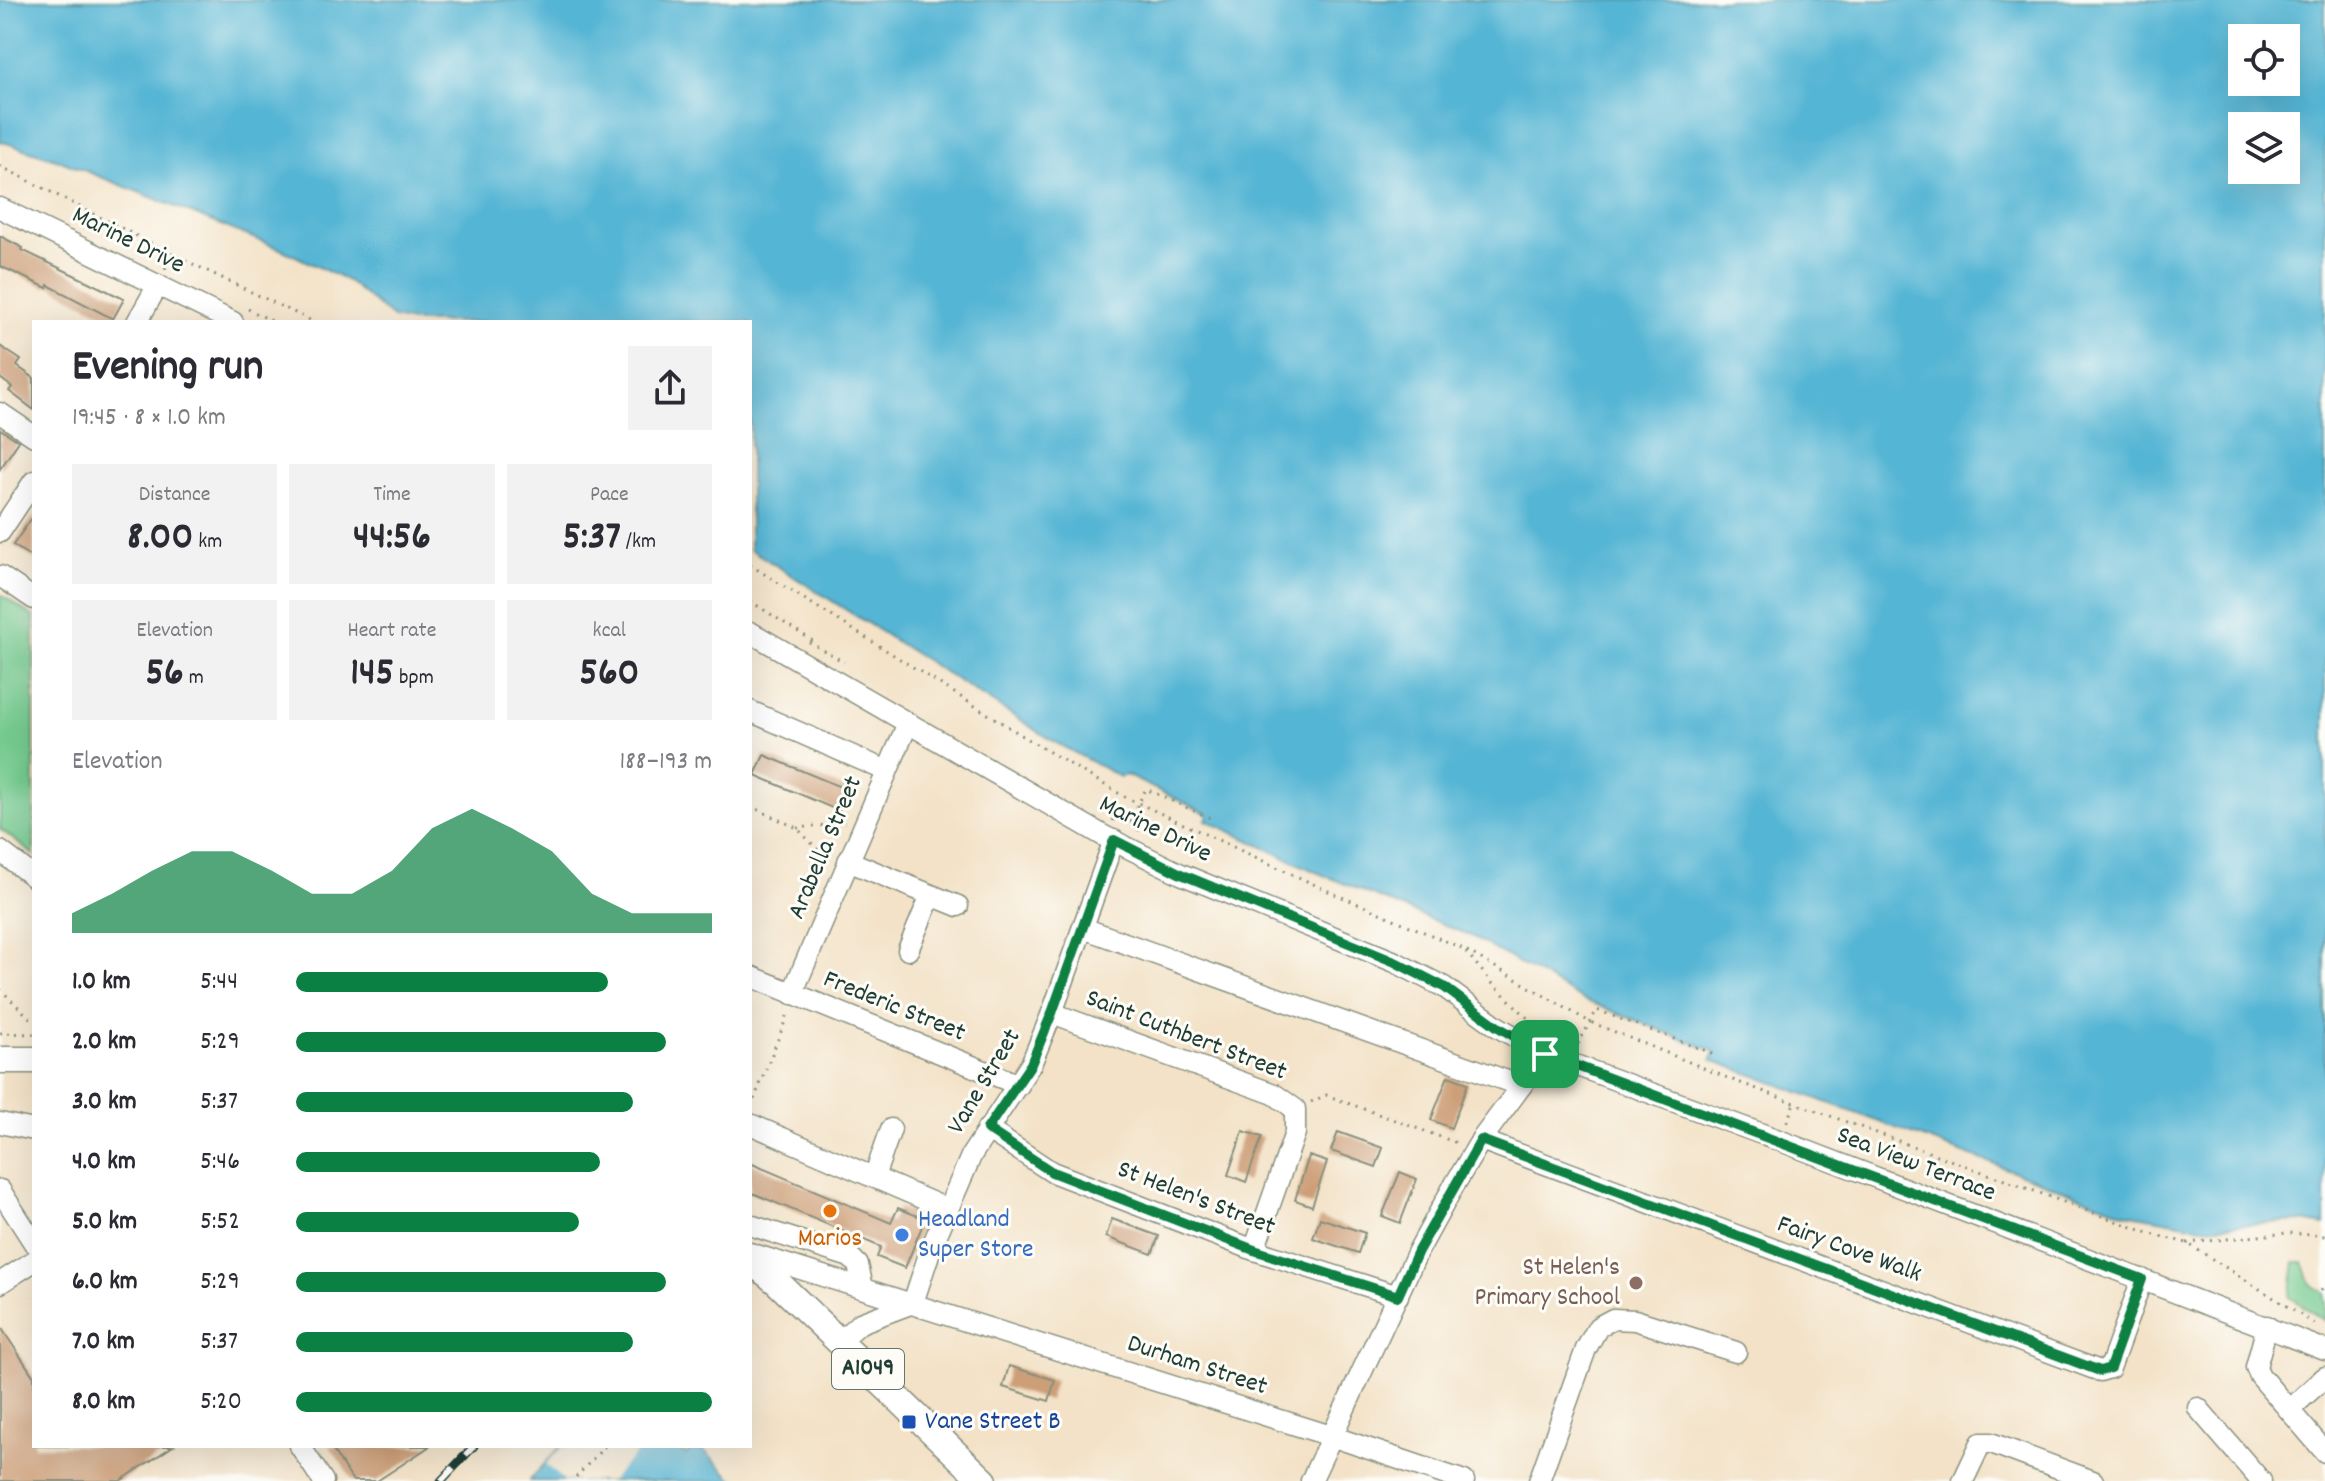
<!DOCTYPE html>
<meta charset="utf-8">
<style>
:root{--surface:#fff;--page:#f2f2f3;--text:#2b2b33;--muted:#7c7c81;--accent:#0b8043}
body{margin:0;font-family:Dekko,sans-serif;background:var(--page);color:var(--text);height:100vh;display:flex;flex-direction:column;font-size:30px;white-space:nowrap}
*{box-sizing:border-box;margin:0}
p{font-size:26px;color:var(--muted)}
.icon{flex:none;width:44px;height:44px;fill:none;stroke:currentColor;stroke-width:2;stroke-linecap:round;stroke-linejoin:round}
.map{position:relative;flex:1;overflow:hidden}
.details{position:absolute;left:32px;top:320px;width:720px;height:1128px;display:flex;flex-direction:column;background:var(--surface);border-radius:0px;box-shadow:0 8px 32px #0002}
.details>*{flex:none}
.controls{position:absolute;left:2228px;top:24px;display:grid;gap:16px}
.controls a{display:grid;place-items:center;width:72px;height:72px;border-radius:0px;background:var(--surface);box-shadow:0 8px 32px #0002;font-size:40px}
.pin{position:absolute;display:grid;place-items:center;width:68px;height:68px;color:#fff;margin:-34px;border-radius:16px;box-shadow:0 4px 12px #0006}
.round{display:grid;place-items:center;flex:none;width:84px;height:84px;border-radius:0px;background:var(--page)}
.head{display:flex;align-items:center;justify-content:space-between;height:136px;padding:0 40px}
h1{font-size:44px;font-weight:700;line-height:60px}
.metrics{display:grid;grid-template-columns:repeat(3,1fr);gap:12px;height:136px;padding:8px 40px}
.metrics div{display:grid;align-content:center;border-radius:0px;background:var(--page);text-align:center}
.metrics b{font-size:40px;font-weight:700}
.metrics small{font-size:22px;font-weight:400}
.metrics p{font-size:22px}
.chart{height:224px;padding:16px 40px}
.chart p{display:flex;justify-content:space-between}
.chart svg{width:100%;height:144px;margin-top:8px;fill:var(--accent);opacity:.7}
ul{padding:0 40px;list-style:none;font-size:26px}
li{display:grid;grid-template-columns:128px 96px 1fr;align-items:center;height:60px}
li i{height:20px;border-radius:10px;background:var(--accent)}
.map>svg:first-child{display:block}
.green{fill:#74ca8f;stroke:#4a8462;stroke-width:2}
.water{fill:#55b5d4;stroke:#3a7984;stroke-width:2;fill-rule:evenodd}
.pier{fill:#f3e2c7}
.building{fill:#cd9f78}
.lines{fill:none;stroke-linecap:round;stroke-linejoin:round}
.minor-casing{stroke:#89907e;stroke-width:23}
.major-casing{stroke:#89907e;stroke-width:29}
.path{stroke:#89907e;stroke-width:3;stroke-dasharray:2 6;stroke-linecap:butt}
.minor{stroke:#fff;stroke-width:20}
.major{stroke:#fff;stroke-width:26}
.rail-casing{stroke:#1f3d34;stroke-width:9}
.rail{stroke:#fdfcf7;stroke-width:6;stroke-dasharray:18;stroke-linecap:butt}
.route-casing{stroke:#fff;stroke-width:16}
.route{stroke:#0b8043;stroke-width:10}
.food-dot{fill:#e8710a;stroke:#fdfcf7;stroke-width:3}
.shop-dot{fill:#3f7fe0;stroke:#fdfcf7;stroke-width:3}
.education-dot{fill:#8d6e63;stroke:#fdfcf7;stroke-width:3}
.transit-dot{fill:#1a4fb4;stroke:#fdfcf7;stroke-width:3}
.labels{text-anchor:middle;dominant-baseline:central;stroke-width:6;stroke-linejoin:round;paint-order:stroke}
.shield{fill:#fdfcf7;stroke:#62766e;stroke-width:2}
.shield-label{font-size:24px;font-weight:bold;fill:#1f3d34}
.street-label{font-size:26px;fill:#1f3d34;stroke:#fdfcf7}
.shop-label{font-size:26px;fill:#366cbe;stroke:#fdfcf7;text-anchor:start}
.food-label{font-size:26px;fill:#c56008;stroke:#fdfcf7}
.education-label{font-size:26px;fill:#785e54;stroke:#fdfcf7;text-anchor:end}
.transit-label{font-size:26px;fill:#164399;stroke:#fdfcf7;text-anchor:start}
</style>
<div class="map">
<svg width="2325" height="1481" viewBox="0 0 2325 1481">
<rect width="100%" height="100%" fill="#fdfcf7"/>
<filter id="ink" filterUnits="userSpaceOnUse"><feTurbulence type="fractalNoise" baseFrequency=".0125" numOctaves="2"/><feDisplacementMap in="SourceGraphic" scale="16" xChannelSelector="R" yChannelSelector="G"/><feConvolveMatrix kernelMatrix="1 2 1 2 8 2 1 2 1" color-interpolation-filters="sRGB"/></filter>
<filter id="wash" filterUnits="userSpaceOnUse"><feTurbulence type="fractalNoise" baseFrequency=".006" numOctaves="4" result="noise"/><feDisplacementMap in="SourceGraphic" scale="32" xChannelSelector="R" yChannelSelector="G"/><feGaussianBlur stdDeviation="1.8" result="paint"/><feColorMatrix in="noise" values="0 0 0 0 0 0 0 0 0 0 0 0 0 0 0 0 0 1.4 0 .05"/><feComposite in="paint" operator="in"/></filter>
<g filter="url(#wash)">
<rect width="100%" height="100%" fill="#f3e2c7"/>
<g class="green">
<polygon points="0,594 34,617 34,855 0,829"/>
<polygon points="2295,1262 2303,1262 2311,1284 2325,1293 2325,1321 2290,1297"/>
</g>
<g class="water">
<path d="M0 0H2325V1225L2302 1221 2202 1227 2126 1213 1712 1060 1714 1051 1584 1000 1471 936 1314 871 1206 820 1208 814 1126 775 1120 777 1058 744 750 549V322H411L393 318 348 281 283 250 56 159 0 141ZM2242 38H2286V82H2242ZM2242 126H2286V170H2242Z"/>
<polygon points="561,1446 677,1446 686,1455 694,1446 699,1446 735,1481 529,1481"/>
</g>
<polygon class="pier" points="563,1446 643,1446 610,1481 564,1481 546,1464"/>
<g id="blocks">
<g class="building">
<polygon points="0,236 23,248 22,250 124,299 113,319 48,285 47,288 0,266"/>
<polygon points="0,346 21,360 17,366 34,378 34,410 9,391 12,387 0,378"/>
<polygon points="0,429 19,441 0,469"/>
<polygon points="34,515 34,559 13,545"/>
<polygon points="764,755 848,790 839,811 755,775"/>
<polygon points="1448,1076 1468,1083 1451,1128 1431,1120"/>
<polygon points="1243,1131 1262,1137 1246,1182 1228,1175"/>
<polygon points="1338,1132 1383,1148 1376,1167 1331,1151"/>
<polygon points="1309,1156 1327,1162 1312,1206 1295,1200"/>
<polygon points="750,1163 891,1223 898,1208 925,1219 905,1268 877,1257 881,1247 750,1192"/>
<polygon points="1400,1172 1417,1179 1400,1223 1382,1216"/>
<polygon points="1320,1218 1365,1233 1358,1253 1313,1238"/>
<polygon points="1112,1219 1159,1236 1152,1254 1106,1237"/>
<polygon points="0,1326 34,1377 34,1446 173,1446 120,1481 0,1481"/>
<polygon points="1009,1366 1055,1380 1049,1401 1003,1387"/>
<polygon points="330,1446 430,1446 377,1481 353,1481"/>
</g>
</g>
</g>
<g filter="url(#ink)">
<use href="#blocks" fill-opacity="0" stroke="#89907e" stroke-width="2"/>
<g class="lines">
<g class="minor-casing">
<g id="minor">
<polyline points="0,208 233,322"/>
<polyline points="137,322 158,285"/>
<polyline points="0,413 34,436"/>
<polyline points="0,532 34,481"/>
<polyline points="0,576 34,599"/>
<polyline points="750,632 1104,836 1181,874 1395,962 1444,987 1498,1027 1545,1054 1781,1141 2325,1350"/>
<polyline points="750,711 887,771"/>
<polyline points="0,851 34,877"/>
<polyline points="848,861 958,906"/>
<polyline points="1083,928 1521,1086"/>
<polyline points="908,950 931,895"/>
<polyline points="750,976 1019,1085"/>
<polyline points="792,994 908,723"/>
<polyline points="1052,1013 1274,1094 1295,1109 1295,1133 1254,1250"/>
<polyline points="0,1123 34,1130"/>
<polyline points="750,1124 947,1209"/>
<polyline points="987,1129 1052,1172 1254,1250 1398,1296"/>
<polyline points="1481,1140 2100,1371 2110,1368 2142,1279"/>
<polyline points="874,1177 891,1129"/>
<polyline points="0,1190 34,1243"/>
<polyline points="750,1225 850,1257 858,1265 863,1288"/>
<polyline points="750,1253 1331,1436 1464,1481"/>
<polyline points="0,1283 34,1261"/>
<polyline points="913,1303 931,1248 972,1154 1031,1064 1052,1013 1114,840"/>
<polyline points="2267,1326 2256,1367 2260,1376 2325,1452"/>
<polyline points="840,1341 860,1323 913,1303"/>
<polyline points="2198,1408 2261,1481"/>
<polyline points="2289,1410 2325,1377"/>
<polyline points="300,1446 323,1481"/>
<polyline points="1311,1481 1418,1251 1452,1189 1481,1140 1545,1054"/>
<polyline points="1539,1481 1586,1349 1598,1327 1613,1319 1635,1320 1736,1352"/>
<polyline points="1963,1481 1981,1443 1991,1443 2093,1481"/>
</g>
</g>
<g class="major-casing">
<g id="major">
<polyline points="0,1060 34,1060"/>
<polyline points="750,1260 777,1282 984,1481"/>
</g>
</g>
<g class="path">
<polyline points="0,166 172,254 314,322"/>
<polyline points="165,269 172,254"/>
<polyline points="248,309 274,322"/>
<polyline points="750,565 1031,741 1125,797 1335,894 1464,949 1588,1021 1738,1082 2151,1234 2187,1243 2315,1324"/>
<polyline points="750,601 816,643"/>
<polyline points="809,642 844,662"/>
<polyline points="750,806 797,828 828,860"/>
<polyline points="1113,821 1116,814 1141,827 1138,831"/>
<polyline points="1129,821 1146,789 1210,818"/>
<polyline points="797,828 845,823"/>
<polyline points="1466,952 1493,984 1532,1022"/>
<polyline points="0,989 34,1022"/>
<polyline points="0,1033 34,1034"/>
<polyline points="1578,1044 1597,1010 1717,1055"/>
<polyline points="1311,1102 1326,1095 1457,1143"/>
<polyline points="751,1107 788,1014"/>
<polyline points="1787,1122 1794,1103"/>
<polyline points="2187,1243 2288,1233 2325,1236"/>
<polyline points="2321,1290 2325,1284"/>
<polyline points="576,1477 605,1446"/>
</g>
<use href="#minor" class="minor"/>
<use href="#major" class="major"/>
<g class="rail-casing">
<polyline id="rail" points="441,1481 474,1446"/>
</g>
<use href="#rail" class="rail"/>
</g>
</g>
<g class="lines" filter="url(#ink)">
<g class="route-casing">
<polygon id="route" points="1114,840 1181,874 1395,962 1444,987 1498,1027 1545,1054 2142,1279 2110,1368 2100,1371 1481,1140 1418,1251 1398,1296 1254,1250 1052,1172 987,1129 1031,1064 1052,1013"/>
</g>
<use href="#route" class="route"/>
</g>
<circle class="food-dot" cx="830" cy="1211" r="8"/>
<circle class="shop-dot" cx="902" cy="1235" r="8"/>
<circle class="education-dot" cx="1636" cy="1283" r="8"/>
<rect class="transit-dot" x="901" y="1414" width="16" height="16" rx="4"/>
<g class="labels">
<rect class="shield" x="832" y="1349" width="72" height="40" rx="6"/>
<g class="shield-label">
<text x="868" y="1369">A1049</text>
</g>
<g class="street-label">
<text transform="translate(128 241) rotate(26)">Marine Drive</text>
<text transform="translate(1155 830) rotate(26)">Marine Drive</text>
<text transform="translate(826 848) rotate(-67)">Arabella Street</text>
<text transform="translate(894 1007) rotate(22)">Frederic Street</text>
<text transform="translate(1186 1036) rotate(21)">Saint Cuthbert Street</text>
<text transform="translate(985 1082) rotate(-59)">Vane Street</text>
<text transform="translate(1916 1165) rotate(21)">Sea View Terrace</text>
<text transform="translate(1196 1199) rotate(21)">St Helen's Street</text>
<text transform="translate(1849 1250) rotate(20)">Fairy Cove Walk</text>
<text transform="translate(1197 1366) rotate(18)">Durham Street</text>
</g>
<g class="shop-label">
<text x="918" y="1220">Headland<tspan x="918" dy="30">Super Store</tspan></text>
</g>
<g class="food-label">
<text x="830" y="1239">Marios</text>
</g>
<g class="education-label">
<text x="1620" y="1268">St Helen's<tspan x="1620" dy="30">Primary School</tspan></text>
</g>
<g class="transit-label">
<text x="925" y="1422">Vane Street B</text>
</g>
</g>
</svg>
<div class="controls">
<a><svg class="icon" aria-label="locate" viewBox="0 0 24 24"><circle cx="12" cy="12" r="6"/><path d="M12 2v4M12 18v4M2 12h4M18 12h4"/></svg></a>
<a><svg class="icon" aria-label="layers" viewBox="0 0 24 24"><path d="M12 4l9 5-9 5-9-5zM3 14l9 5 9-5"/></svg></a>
</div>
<div class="pin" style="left:1545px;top:1054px;background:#1e9e55"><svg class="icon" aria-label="arrive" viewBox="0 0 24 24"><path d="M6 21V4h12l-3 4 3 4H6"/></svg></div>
<section class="details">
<div class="head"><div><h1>Evening run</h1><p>19:45 · 8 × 1.0 km</p></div><a class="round"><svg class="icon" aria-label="share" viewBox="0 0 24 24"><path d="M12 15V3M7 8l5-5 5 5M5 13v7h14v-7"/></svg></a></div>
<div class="metrics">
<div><p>Distance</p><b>8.00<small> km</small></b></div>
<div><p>Time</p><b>44:56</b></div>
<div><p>Pace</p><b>5:37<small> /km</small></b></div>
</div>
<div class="metrics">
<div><p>Elevation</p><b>56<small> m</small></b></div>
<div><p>Heart rate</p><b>145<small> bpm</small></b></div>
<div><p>kcal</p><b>560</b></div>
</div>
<div class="chart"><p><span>Elevation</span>188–193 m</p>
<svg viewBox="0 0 160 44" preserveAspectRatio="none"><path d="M0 44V38L10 32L20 25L30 19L40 19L50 25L60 32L70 32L80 25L90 12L100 6L110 12L120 19L130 32L140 38L150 38L160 38V44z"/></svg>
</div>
<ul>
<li><b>1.0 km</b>5:44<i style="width:75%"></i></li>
<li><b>2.0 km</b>5:29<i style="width:89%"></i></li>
<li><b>3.0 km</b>5:37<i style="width:81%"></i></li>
<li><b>4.0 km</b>5:46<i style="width:73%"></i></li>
<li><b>5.0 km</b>5:52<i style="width:68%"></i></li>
<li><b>6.0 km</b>5:29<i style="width:89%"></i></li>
<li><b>7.0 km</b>5:37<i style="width:81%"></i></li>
<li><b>8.0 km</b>5:20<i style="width:100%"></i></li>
</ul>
</section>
</div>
